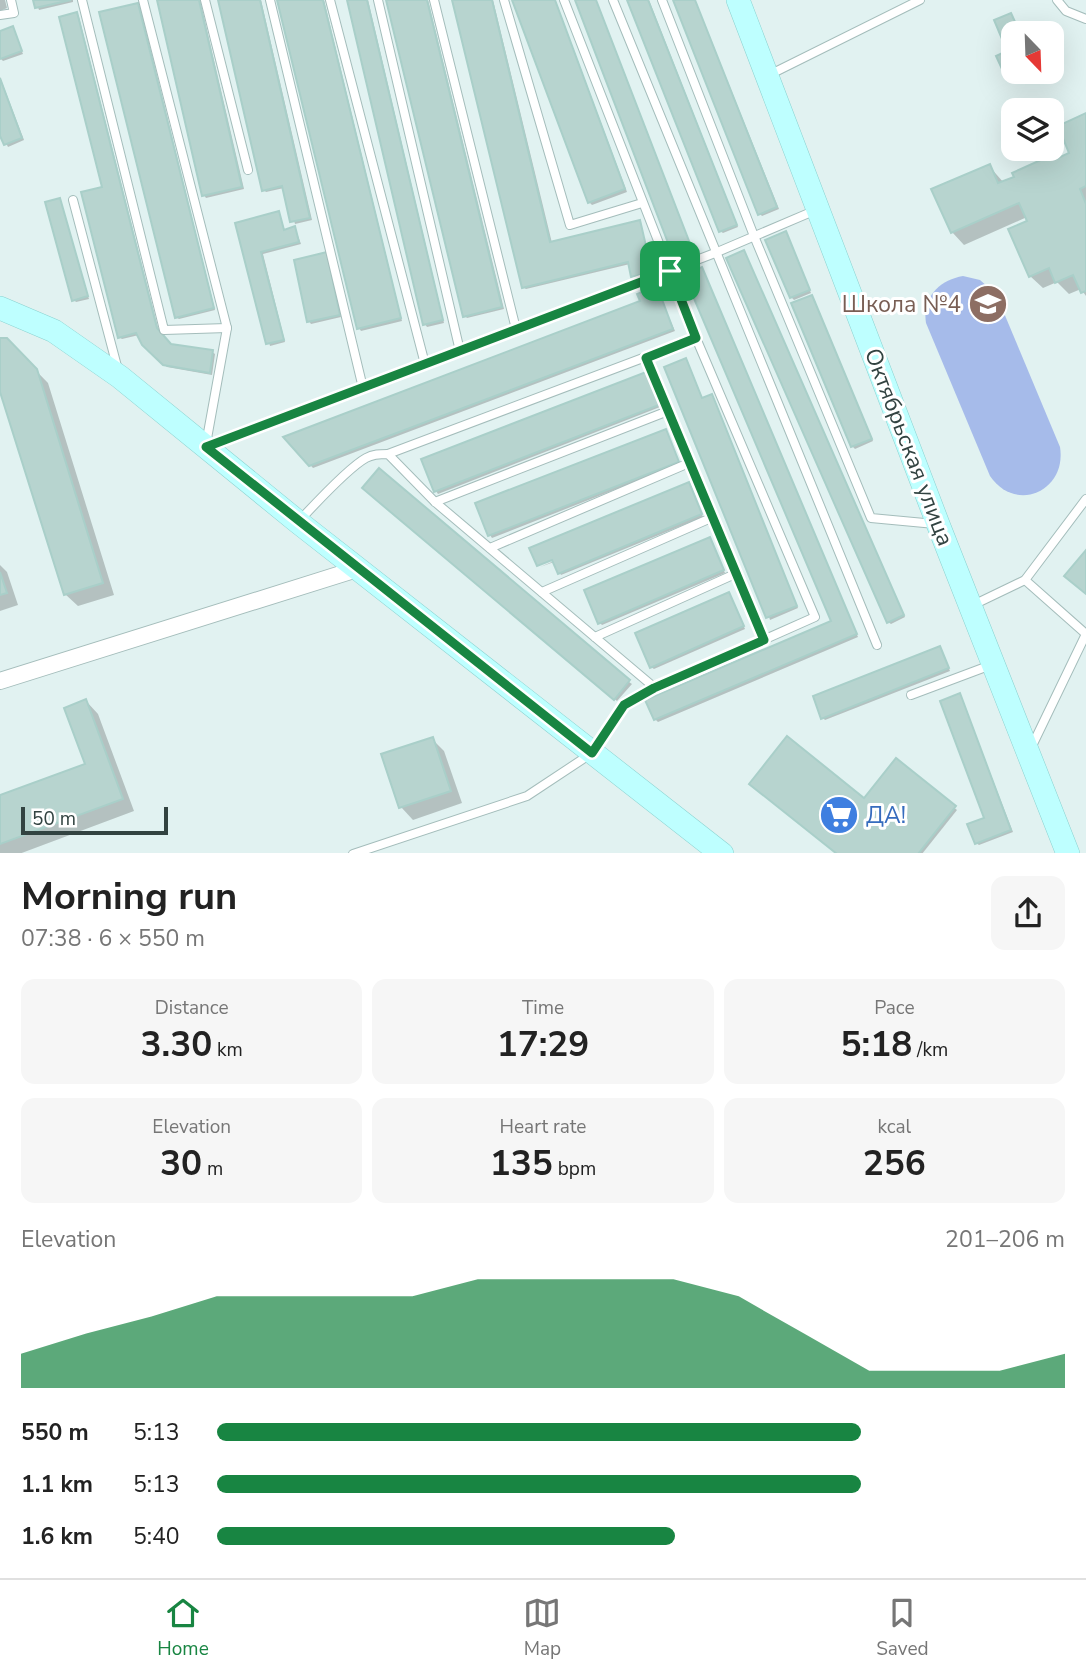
<!DOCTYPE html>
<meta charset="utf-8">
<style>
:root{--surface:#fff;--page:#f6f6f6;--text:#222;--muted:#767676;--line:#e0e0e0;--accent:#188542}
body{margin:0;font-family:"Nunito Sans",sans-serif;background:var(--page);color:var(--text);height:100vh;display:flex;flex-direction:column;font-size:26px;white-space:nowrap}
*{box-sizing:border-box;margin:0}
p{font-size:23px;color:var(--muted)}
.icon{flex:none;width:38px;height:38px;fill:none;stroke:currentColor;stroke-width:2;stroke-linecap:round;stroke-linejoin:round}
.map{position:relative;height:853px;overflow:hidden}
.drawer{display:flex;flex-direction:column;background:var(--surface);flex:1}
.drawer>*{flex:none}
.needle{width:46px;rotate:157deg}
.tools{position:absolute;left:1001px;top:21px;display:grid;gap:14px}
.tools a{display:grid;place-items:center;width:63px;height:63px;border-radius:14px;background:var(--surface);box-shadow:0 7px 28px #0002;font-size:35px}
.scale{position:absolute;left:21px;bottom:18px;width:147px;box-sizing:border-box;padding-left:7px;border:4px solid #324341;border-top:0;font-size:19px;line-height:24px;white-space:nowrap;color:#324341;-webkit-text-stroke:5px #fff;paint-order:stroke}
.pin{position:absolute;display:grid;place-items:center;width:60px;height:60px;color:#fff;margin:-30px;border-radius:14px;box-shadow:0 4px 10px #0006}
.round{display:grid;place-items:center;flex:none;width:74px;height:74px;border-radius:14px;background:var(--page)}
.overview{display:flex;align-items:center;justify-content:space-between;height:119px;padding:0 21px}
h1{font-size:38px;font-weight:700;line-height:52px}
.figures{display:grid;grid-template-columns:repeat(3,1fr);gap:10px;height:119px;padding:7px 21px}
.figures div{display:grid;align-content:center;border-radius:14px;background:var(--page);text-align:center}
.figures b{font-size:35px;font-weight:700}
.figures small{font-size:19px;font-weight:400}
.figures p{font-size:19px}
.chart{height:196px;padding:14px 21px}
.chart p{display:flex;justify-content:space-between}
.chart svg{width:100%;height:126px;margin-top:7px;fill:var(--accent);opacity:.7}
ul{padding:0 21px;list-style:none;font-size:23px}
li{display:grid;grid-template-columns:112px 84px 1fr;align-items:center;height:52px}
li i{height:18px;border-radius:9px;background:var(--accent)}
.tab-bar{display:flex;justify-content:space-around;align-items:center;height:98px;border-top:2px solid var(--line);background:var(--surface);font-size:19px;color:var(--muted)}
.tab-bar a{display:grid;justify-items:center;gap:4px}
.tab-bar .current{color:var(--accent)}
.map>svg:first-child{display:block}
.green{fill:#a6bbea}
.shadow{fill:#0003}
.building{fill:#b7d4cf;stroke:#a9cfc9;stroke-width:2}
.lines{fill:none;stroke-linecap:round;stroke-linejoin:round}
.lane-casing{stroke:#a4bdbb;stroke-width:10}
.street-casing{stroke:#a4bdbb;stroke-width:18}
.secondary-casing{stroke:#8bd2d0;stroke-width:24}
.lane{stroke:#fff;stroke-width:8}
.street{stroke:#fff;stroke-width:16}
.secondary{stroke:#beffff;stroke-width:23}
.route-casing{stroke:#fff;stroke-width:14}
.route{stroke:#188542;stroke-width:9}
.labels{text-anchor:middle;dominant-baseline:central;stroke-width:6;stroke-linejoin:round;paint-order:stroke}
.education-label{font-size:23px;fill:#785e54;stroke:#fff;text-anchor:end}
.street-label{font-size:23px;fill:#324341;stroke:#fff}
.shop-label{font-size:23px;fill:#366cbe;stroke:#fff;text-anchor:start}
</style>
<div class="map">
<svg width="1086" height="854" viewBox="0 0 1086 854">
<rect width="100%" height="100%" fill="#e1f2f1"/>
<path class="green" d="M963 276 980 280 996 294 1060 447C1067 491 1016 514 990 476L926 323C922 298 939 280 963 276Z"/>
<g class="shadow">
<polygon points="0,0 5,0 7,8 0,11"/>
<polygon points="35,0 73,0 73,2 39,10"/>
<polygon points="164,0 200,0 244,189 206,198 204,195"/>
<polygon points="220,0 261,0 312,220 295,224 284,188 266,192 264,190"/>
<polygon points="279,0 324,0 402,321 361,331 359,328"/>
<polygon points="348,0 368,0 444,323 427,327 425,324"/>
<polygon points="388,0 428,0 504,309 467,318 465,316"/>
<polygon points="454,0 493,0 552,243 639,222 654,274 635,279 630,264 526,289 523,287"/>
<polygon points="514,0 555,0 627,192 592,205 589,202"/>
<polygon points="577,0 596,0 695,257 679,263 677,260"/>
<polygon points="629,0 649,0 738,227 723,233 720,231"/>
<polygon points="675,0 695,0 779,209 762,216 760,214"/>
<polygon points="137,4 140,7 215,310 179,319 176,317"/>
<polygon points="77,14 79,17 159,332 171,346 212,352 215,354 212,375 167,367 143,344 139,335 122,339 119,337 104,188"/>
<polygon points="1011,15 1020,33 1013,33 1013,72 1022,72 1024,76 1011,82 1009,79"/>
<polygon points="12,28 23,54 3,61 0,58 0,33"/>
<polygon points="0,77 24,140 8,147 0,131"/>
<polygon points="1086,115 1086,296 1081,289 1069,294 1057,282 1043,288 1030,276 1029,222 1027,217 964,245 952,232 989,166 1004,183 1054,156 1057,160 1072,153"/>
<polygon points="60,200 89,299 76,302 74,300"/>
<polygon points="279,213 285,231 295,228 301,244 263,254 285,342 270,346 237,224"/>
<polygon points="788,236 811,293 794,300 791,297"/>
<polygon points="746,255 905,617 891,624 888,622"/>
<polygon points="328,257 341,317 311,324 309,321"/>
<polygon points="704,271 858,637 658,722 655,719 833,622"/>
<polygon points="656,288 675,331 313,468 286,438 642,302"/>
<polygon points="812,297 873,441 855,449 852,446"/>
<polygon points="0,339 6,340 48,383 114,595 78,606 65,594 3,395 0,392"/>
<polygon points="686,360 703,399 714,398 798,608 770,620"/>
<polygon points="645,374 660,407 438,494 436,491"/>
<polygon points="666,431 680,464 492,538 490,535"/>
<polygon points="379,470 629,682 632,684 617,701 367,490"/>
<polygon points="691,487 703,517 561,575 554,562 540,567 561,558"/>
<polygon points="710,539 725,573 602,625 600,623"/>
<polygon points="0,565 7,572 18,605 0,611"/>
<polygon points="729,594 745,629 654,669 651,667"/>
<polygon points="940,648 950,671 825,720 823,718"/>
<polygon points="960,695 1013,832 979,845 976,843 986,819"/>
<polygon points="86,701 98,714 134,811 19,854 0,854 0,797 87,765"/>
<polygon points="432,739 444,751 462,803 413,820 401,807 383,755"/>
<polygon points="896,761 957,810 922,854 839,854 864,800"/>
</g>
<g class="building">
<polygon points="33,0 71,0 35,8"/>
<polygon points="157,0 199,0 242,187 202,196"/>
<polygon points="218,0 260,0 310,218 290,222 282,186 262,191"/>
<polygon points="277,0 323,0 401,318 357,329"/>
<polygon points="347,0 367,0 443,320 423,325"/>
<polygon points="386,0 427,0 502,307 463,317"/>
<polygon points="452,0 492,0 550,242 640,220 652,272 631,277 628,262 522,288"/>
<polygon points="512,0 555,0 625,189 588,203"/>
<polygon points="575,0 596,0 694,254 675,261"/>
<polygon points="627,0 648,0 737,225 719,232"/>
<polygon points="673,0 695,0 777,207 758,215"/>
<polygon points="138,3 214,308 175,318 99,12"/>
<polygon points="77,12 157,328 171,344 213,350 210,373 163,365 142,345 136,333 118,338 81,192 102,187 59,17"/>
<polygon points="1011,13 1020,33 1013,33 1013,48 1007,51 994,20"/>
<polygon points="13,26 22,51 0,59 0,31"/>
<polygon points="1013,48 1013,72 1023,73 1007,80 996,56"/>
<polygon points="0,78 22,138 4,145 0,136"/>
<polygon points="1086,113 1086,186 1080,189 1086,204 1086,291 1081,293 1073,275 1055,283 1049,268 1029,277 1008,229 1027,221 1019,203 951,233 931,189 990,164 998,183 1014,177 1012,173 1054,154 1056,159 1069,153 1058,126"/>
<polygon points="60,198 88,296 72,301 45,202"/>
<polygon points="279,211 284,230 295,226 299,242 261,252 284,340 266,344 235,223"/>
<polygon points="786,231 810,290 790,298 765,240"/>
<polygon points="744,250 904,615 887,623 726,258"/>
<polygon points="327,252 340,315 307,322 294,260"/>
<polygon points="702,267 857,634 654,720 645,700 831,621 684,275"/>
<polygon points="657,286 673,329 309,466 283,437 640,301 637,294"/>
<polygon points="812,295 872,439 851,447 791,303"/>
<polygon points="0,338 7,338 37,369 103,583 64,595 0,392"/>
<polygon points="686,358 702,398 712,394 797,606 766,618 664,367"/>
<polygon points="646,372 659,405 434,492 421,459"/>
<polygon points="666,429 679,462 488,536 475,503"/>
<polygon points="379,468 630,680 614,700 362,488"/>
<polygon points="689,482 702,514 558,574 552,560 537,566 529,548"/>
<polygon points="710,537 724,570 598,624 584,590"/>
<polygon points="1086,550 1086,594 1064,576"/>
<polygon points="0,572 7,593 0,595"/>
<polygon points="729,592 744,626 650,668 635,633"/>
<polygon points="940,646 949,668 821,719 813,696"/>
<polygon points="960,693 1011,830 975,844 967,824 984,818 940,701"/>
<polygon points="86,699 123,799 0,844 0,795 85,764 64,708"/>
<polygon points="787,736 864,798 896,758 956,806 918,854 837,854 749,784"/>
<polygon points="433,737 451,791 399,808 381,754"/>
</g>
<g class="lines">
<g class="lane-casing">
<g id="lane">
<polyline points="82,0 164,330 227,328"/>
<polyline points="143,0 227,328 206,444"/>
<polyline points="205,0 248,170"/>
<polyline points="270,0 363,388"/>
<polyline points="330,0 425,364"/>
<polyline points="378,0 460,351"/>
<polyline points="434,0 516,329"/>
<polyline points="504,0 570,225 642,203"/>
<polyline points="613,0 877,645"/>
<polyline points="662,0 754,236 871,518 935,524"/>
<polyline points="1057,0 1066,11 1086,19"/>
<polyline points="0,15 14,13 11,0"/>
<polyline points="769,75 920,0"/>
<polyline points="73,200 118,370"/>
<polyline points="646,358 763,640"/>
<polyline points="208,446 715,253 816,210"/>
<polyline points="388,454 696,338"/>
<polyline points="435,502 668,411"/>
<path d="M300 520C315 504 348 468 366 458 373 454 380 454 388 454L435 502 655 688"/>
<polyline points="490,548 689,463"/>
<polyline points="1025,580 1086,634"/>
<polyline points="542,592 711,518"/>
<polyline points="971,606 1025,580 1086,499"/>
<polyline points="595,637 735,574"/>
<polyline points="911,695 991,665"/>
<polyline points="1031,748 1086,634"/>
<polyline points="353,854 527,796 592,753 624,705 655,688 815,617 696,338 564,0"/>
</g>
</g>
<g class="street-casing">
<polyline id="street" points="0,681 357,569"/>
</g>
<g class="secondary-casing">
<g id="secondary">
<polyline points="738,0 938,524 1068,854"/>
<polyline points="0,308 54,331 120,377 298,522 722,854"/>
</g>
</g>
<use href="#lane" class="lane"/>
<use href="#street" class="street"/>
<use href="#secondary" class="secondary"/>
</g>
<g class="lines">
<g class="route-casing">
<polygon id="route" points="670,271 696,338 646,358 764,640 654,688 624,705 592,753 206,447"/>
</g>
<use href="#route" class="route"/>
</g>
<defs>
<g id="school-disc" transform="scale(2.0125)"><circle r="9.5" fill="#8d6e63" stroke="#fff"/><path d="M0-5L7-2L0 1L-7-2ZM-4 1L0 2.5L4 1V4Q0 6-4 4Z" fill="#fff"/></g>
<g id="supermarket-disc" transform="scale(2.0125)"><circle r="9.5" fill="#3f7fe0" stroke="#fff"/><path d="M-6-5.5h2.5l.6 2H6L4.5 2H-2.5L-4.4-4H-6ZM-1.5 3.2a1.3 1.3 0 1 0 .1 0ZM3 3.2a1.3 1.3 0 1 0 .1 0Z" fill="#fff"/></g>
</defs>
<g fill-rule="evenodd">
<use href="#school-disc" x="988" y="304"/>
<use href="#supermarket-disc" x="839" y="815"/>
</g>
<g class="labels">
<g class="education-label">
<text x="961" y="304">Школа №4</text>
</g>
<g class="street-label">
<text transform="translate(909 447) rotate(69)">Октябрьская улица</text>
</g>
<g class="shop-label">
<text x="866" y="815">ДА!</text>
</g>
</g>
</svg>
<div class="tools">
<a><svg class="needle" viewBox="-14 -14 28 28"><path d="M0-13l5 13h-10z" fill="#e53935"/><path d="M0 13l5-13h-10z" fill="#767676"/></svg></a>
<a><svg class="icon" aria-label="layers" viewBox="0 0 24 24"><path d="M12 4l9 5-9 5-9-5zM3 14l9 5 9-5"/></svg></a>
</div>
<div class="scale">50 m</div>
<div class="pin" style="left:670px;top:271px;background:#1e9e55"><svg class="icon" aria-label="arrive" viewBox="0 0 24 24"><path d="M6 21V4h12l-3 4 3 4H6"/></svg></div>
</div>
<section class="drawer">
<div class="overview"><div><h1>Morning run</h1><p>07:38 · 6 × 550 m</p></div><a class="round"><svg class="icon" aria-label="share" viewBox="0 0 24 24"><path d="M12 15V3M7 8l5-5 5 5M5 13v7h14v-7"/></svg></a></div>
<div class="figures">
<div><p>Distance</p><b>3.30<small> km</small></b></div>
<div><p>Time</p><b>17:29</b></div>
<div><p>Pace</p><b>5:18<small> /km</small></b></div>
</div>
<div class="figures">
<div><p>Elevation</p><b>30<small> m</small></b></div>
<div><p>Heart rate</p><b>135<small> bpm</small></b></div>
<div><p>kcal</p><b>256</b></div>
</div>
<div class="chart"><p><span>Elevation</span>201–206 m</p>
<svg viewBox="0 0 160 44" preserveAspectRatio="none"><path d="M0 44V32L10 25L20 19L30 12L40 12L50 12L60 12L70 6L80 6L90 6L100 6L110 12L120 25L130 38L140 38L150 38L160 32V44z"/></svg>
</div>
<ul>
<li><b>550 m</b>5:13<i style="width:76%"></i></li>
<li><b>1.1 km</b>5:13<i style="width:76%"></i></li>
<li><b>1.6 km</b>5:40<i style="width:54%"></i></li>
</ul>
</section>
<nav class="tab-bar">
<a class="current"><svg class="icon" aria-label="home" viewBox="0 0 24 24"><path d="M3 11l9-7 9 7M6 9v11h12V9"/></svg>Home</a>
<a><svg class="icon" aria-label="map" viewBox="0 0 24 24"><path d="M3 6l6-2 6 2 6-2v14l-6 2-6-2-6 2zM9 4v14M15 6v14"/></svg>Map</a>
<a><svg class="icon" aria-label="saved" viewBox="0 0 24 24"><path d="M7 4h10v16l-5-4-5 4z"/></svg>Saved</a>
</nav>
